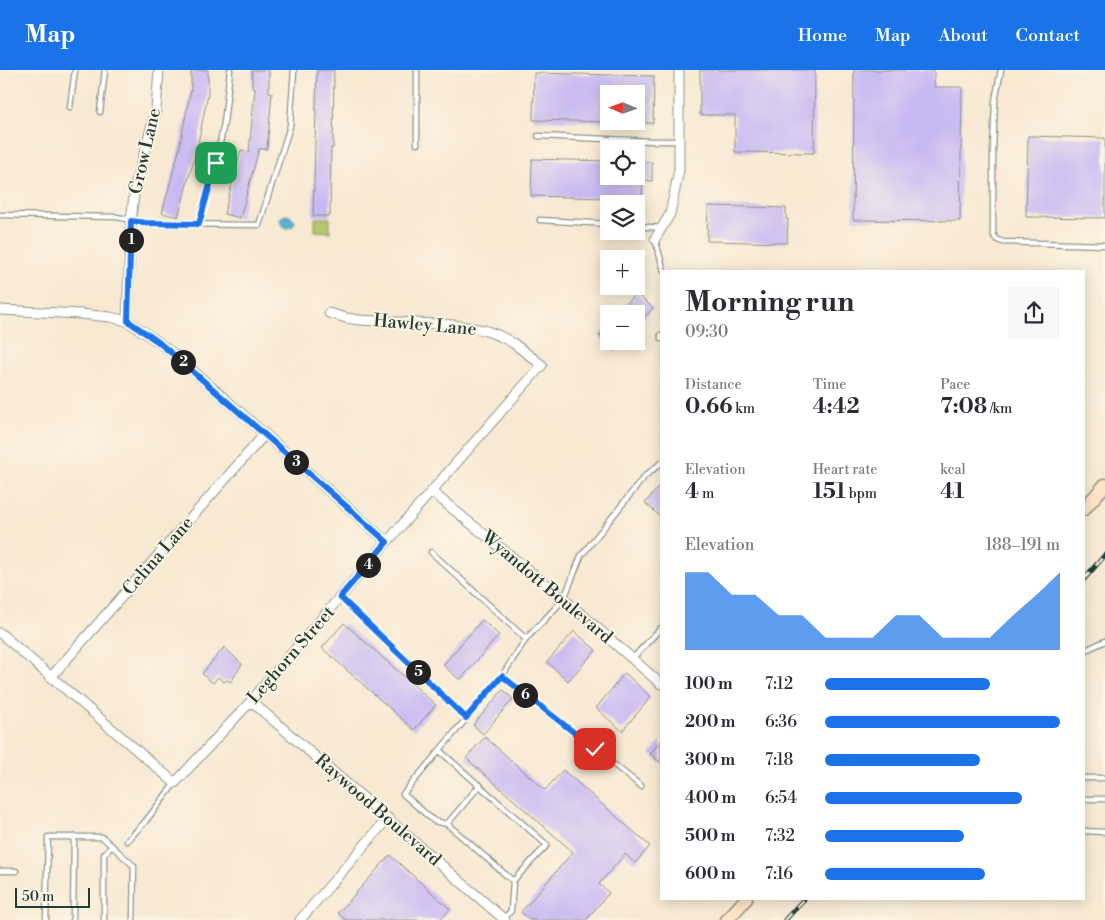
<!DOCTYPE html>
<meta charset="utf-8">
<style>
:root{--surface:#fff;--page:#f7f7f7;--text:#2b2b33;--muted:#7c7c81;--accent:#1a73e8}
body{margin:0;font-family:"Libre Bodoni",serif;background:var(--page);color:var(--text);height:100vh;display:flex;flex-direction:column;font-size:19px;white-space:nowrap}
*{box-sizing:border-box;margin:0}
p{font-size:16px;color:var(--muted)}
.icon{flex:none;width:28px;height:28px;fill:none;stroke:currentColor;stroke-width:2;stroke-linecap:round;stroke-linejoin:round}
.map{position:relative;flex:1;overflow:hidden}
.details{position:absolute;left:660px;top:200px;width:425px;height:630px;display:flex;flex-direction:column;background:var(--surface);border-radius:0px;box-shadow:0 2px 12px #0003}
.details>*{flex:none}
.needle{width:32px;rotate:272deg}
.tools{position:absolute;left:600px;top:15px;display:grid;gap:10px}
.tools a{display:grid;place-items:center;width:45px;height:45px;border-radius:0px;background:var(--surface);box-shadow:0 2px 12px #0003;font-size:25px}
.scale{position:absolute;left:15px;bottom:12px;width:75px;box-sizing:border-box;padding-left:5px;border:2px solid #1f3d34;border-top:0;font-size:14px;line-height:18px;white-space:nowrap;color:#1f3d34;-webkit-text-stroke:4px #fcf5e5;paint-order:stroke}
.pin{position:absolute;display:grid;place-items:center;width:42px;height:42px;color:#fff;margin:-21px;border-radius:10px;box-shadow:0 2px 8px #0006}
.km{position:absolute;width:25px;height:25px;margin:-12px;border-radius:50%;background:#222;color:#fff;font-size:14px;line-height:25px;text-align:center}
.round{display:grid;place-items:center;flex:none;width:52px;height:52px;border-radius:0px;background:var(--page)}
.summary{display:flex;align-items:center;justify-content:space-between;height:85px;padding:0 25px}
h1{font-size:28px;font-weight:700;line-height:38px}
.metrics{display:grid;grid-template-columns:repeat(3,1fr);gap:8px;height:85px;padding:5px 25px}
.metrics div{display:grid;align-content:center}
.metrics b{font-size:21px;font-weight:700}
.metrics small{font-size:14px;font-weight:400}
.metrics p{font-size:14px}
.chart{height:140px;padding:10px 25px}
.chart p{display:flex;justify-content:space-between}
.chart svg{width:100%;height:90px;margin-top:5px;fill:var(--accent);opacity:.7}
ul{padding:0 25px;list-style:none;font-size:16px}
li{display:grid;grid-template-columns:80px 60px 1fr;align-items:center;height:38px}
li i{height:12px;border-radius:6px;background:var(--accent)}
header{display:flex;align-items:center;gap:30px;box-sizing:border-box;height:70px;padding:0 25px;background:var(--accent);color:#fff}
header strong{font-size:24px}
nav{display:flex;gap:28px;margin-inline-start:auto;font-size:18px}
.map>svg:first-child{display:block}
.green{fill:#b6c96c;stroke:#6a8350}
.water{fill:#54b3d2;stroke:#3a7883}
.building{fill:#c9b9f3}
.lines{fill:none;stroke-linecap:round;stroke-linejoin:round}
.service-casing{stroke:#8c9384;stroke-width:7}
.minor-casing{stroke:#8c9384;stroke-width:11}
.secondary-casing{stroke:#8c9384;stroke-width:15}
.service{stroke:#fff;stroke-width:4.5}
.minor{stroke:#fff;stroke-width:9}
.secondary{stroke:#ffe4c6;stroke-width:12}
.rail-casing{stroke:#1f3d34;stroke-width:5}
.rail{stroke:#fcf5e5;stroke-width:3;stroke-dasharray:9;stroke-linecap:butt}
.route-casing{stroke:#fff;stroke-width:10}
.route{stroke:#1a73e8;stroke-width:6}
.labels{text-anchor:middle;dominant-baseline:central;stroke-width:4;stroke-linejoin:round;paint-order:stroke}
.street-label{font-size:18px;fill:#1f3d34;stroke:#fcf5e5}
</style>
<header>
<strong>Map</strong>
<nav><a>Home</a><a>Map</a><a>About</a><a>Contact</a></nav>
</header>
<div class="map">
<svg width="1105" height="850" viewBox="0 0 1105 850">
<rect width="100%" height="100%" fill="#fcf5e5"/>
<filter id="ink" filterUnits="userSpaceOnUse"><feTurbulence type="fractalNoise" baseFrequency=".02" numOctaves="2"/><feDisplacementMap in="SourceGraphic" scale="10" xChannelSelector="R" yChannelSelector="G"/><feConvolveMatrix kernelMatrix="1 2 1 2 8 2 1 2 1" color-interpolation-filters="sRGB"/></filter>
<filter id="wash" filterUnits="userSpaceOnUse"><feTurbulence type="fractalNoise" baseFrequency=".0096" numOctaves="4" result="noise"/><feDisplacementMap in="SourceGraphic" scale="20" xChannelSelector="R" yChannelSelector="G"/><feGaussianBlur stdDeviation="1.12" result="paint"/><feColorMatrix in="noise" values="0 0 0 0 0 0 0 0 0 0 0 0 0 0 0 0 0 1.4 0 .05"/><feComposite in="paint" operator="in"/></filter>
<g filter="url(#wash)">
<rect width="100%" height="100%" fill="#f8e9d3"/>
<polygon class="green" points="315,148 330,148 330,162 315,161"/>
<path class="water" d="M285 145 290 146 295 151 293 156 287 158C282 157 280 153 280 148Z"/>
<g id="blocks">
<g class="building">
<polygon points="191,0 208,0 208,24 197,78 178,147 162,143 179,80 191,19"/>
<polygon points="252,0 269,0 269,22 272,23 267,79 259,79 240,148 224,144 241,80 249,82 255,18 252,18"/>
<polygon points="317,0 334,0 333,78 331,78 330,146 313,146"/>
<polygon points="700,0 815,0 814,83 735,82 735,45 700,45"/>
<polygon points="854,0 934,0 934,17 962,17 960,151 853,150"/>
<polygon points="534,3 654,6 653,53 636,53 636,24 609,24 609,52 533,50"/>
<polygon points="1028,66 1105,68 1105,148 1026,147"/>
<polygon points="532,89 609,91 609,106 636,106 636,92 652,92 652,111 643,110 642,129 531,126"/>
<polygon points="708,136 786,138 786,149 788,149 787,173 707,171"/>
<polygon points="636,223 653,238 636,257 636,244 618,244"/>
<polygon points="609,255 609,271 624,271 616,281 599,266"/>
<polygon points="661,414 661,447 645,433"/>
<polygon points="482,550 499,565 460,610 443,595"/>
<polygon points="344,553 436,635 414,660 322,578"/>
<polygon points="574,561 596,580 568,611 547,592"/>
<polygon points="224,577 242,594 231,612 227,610 224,612 218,607 213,613 202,604"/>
<polygon points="625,603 651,627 622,661 596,638"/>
<polygon points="503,620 513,629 483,664 473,655"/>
<polygon points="485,667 545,720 563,700 650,776 635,793 625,784 599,814 609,823 586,850 530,850 521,842 573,782 466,688"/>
<polygon points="661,671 661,693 650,684"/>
<polygon points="390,785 450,839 440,850 346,850 338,843"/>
</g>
</g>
</g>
<g filter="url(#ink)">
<use href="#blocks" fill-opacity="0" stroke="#8c9384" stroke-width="1"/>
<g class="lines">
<g class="service-casing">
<g id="service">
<path d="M1001 0 995 31 993 80V161C994 168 996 170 1003 172L1105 175"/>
<polyline points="70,37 75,0"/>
<polyline points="100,42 105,0"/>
<polyline points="538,66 652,71 679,71"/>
<polyline points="417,74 417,0"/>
<polyline points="0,145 117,147 146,153 166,154 259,155 290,56 294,0"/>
<polyline points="540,150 609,154"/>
<polyline points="199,154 216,93 224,53 230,0"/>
<polyline points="636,156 661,158"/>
<polyline points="655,169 664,201"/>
<polyline points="661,265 661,269"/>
<polyline points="431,482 526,569"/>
<polyline points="340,527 466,648"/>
<polyline points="1084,581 1105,571"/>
<polyline points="632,589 661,558"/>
<polyline points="502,606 641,716"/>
<polyline points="440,681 547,775 513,811 447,754 434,751 403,724 502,606 526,569 564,529 581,486 645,406 661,393"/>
<polyline points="1084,708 1105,708"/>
<polyline points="1084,729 1105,729"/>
<polyline points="447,754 480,715"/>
<polyline points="1084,761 1105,762"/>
<polyline points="127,771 145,752 175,713"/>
<polyline points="0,801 16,801"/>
<polyline points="503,849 511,841 513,811"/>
<polyline points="46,850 48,767 102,767 134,796 133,850"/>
<polyline points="73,850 74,767"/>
<polyline points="104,850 104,784 112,776"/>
</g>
</g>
<g class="minor-casing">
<g id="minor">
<polyline points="655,169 670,144 679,100 679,0"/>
<polyline points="0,240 80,244 110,247 127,251 157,271 183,292 387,472"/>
<polyline points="127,251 131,151 135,116 156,40 159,0"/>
<polyline points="432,422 564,529 661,614"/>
<polyline points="0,563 175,713 251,631 387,472 542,295 513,273 500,266 484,260 454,255 359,250 346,248 329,243"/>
<polyline points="51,607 265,364"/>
<polyline points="251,631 505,850"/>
<polyline points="300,850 388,748"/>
</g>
</g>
<g class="secondary-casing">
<g id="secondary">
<polyline points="1084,439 1105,415"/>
<polyline points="727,850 746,829"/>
</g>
</g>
<use href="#service" class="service"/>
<use href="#minor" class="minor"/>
<use href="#secondary" class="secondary"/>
<g class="rail-casing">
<g id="rail">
<polyline points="1084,509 1105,485"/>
<polyline points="785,850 804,829"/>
</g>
</g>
<use href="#rail" class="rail"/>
</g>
</g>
<g class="lines" filter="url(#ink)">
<g class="route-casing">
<polyline id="route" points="216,93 199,154 146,153 131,151 128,251 157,271 182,292 387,472 340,527 466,648 502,606 595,679"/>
</g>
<use href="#route" class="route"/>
</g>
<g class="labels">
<g class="street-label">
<text transform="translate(145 81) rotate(-77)">Grow Lane</text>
<text transform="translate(425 255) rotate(5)">Hawley Lane</text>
<text transform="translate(158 486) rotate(-49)">Celina Lane</text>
<text transform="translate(547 517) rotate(40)">Wyandott Boulevard</text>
<text transform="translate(291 585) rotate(-49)">Leghorn Street</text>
<text transform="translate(378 740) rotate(41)">Raywood Boulevard</text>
</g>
</g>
</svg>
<div class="tools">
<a><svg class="needle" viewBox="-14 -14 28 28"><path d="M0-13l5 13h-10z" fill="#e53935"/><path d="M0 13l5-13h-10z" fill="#7c7c81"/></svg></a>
<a><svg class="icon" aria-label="locate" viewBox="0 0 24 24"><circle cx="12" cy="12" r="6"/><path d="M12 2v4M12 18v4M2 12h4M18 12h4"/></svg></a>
<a><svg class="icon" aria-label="layers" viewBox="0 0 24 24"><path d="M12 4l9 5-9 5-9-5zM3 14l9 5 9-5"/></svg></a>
<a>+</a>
<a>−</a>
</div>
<div class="scale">50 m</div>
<div class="pin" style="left:216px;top:93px;background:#1e9e55"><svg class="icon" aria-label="arrive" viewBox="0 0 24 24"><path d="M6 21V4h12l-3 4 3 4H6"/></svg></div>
<div class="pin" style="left:595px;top:679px;background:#d93025"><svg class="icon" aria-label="check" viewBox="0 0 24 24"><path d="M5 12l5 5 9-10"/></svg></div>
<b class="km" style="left:131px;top:170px">1</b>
<b class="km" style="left:183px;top:292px">2</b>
<b class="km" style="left:296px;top:392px">3</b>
<b class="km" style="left:368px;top:495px">4</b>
<b class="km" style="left:418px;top:602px">5</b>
<b class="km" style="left:525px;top:625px">6</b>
<section class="details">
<div class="summary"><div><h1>Morning run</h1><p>09:30</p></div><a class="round"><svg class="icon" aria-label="share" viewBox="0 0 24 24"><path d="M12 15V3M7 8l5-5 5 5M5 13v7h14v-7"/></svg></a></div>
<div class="metrics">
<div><p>Distance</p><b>0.66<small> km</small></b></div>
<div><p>Time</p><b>4:42</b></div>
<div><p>Pace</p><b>7:08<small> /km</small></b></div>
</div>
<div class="metrics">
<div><p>Elevation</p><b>4<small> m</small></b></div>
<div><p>Heart rate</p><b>151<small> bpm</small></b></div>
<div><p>kcal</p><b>41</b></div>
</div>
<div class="chart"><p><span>Elevation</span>188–191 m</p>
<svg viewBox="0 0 160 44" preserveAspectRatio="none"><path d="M0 44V6L10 6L20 17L30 17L40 27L50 27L60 38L70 38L80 38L90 27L100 27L110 38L120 38L130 38L140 27L150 17L160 6V44z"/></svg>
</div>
<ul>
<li><b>100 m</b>7:12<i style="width:70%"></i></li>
<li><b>200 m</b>6:36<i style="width:100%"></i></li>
<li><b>300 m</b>7:18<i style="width:66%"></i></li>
<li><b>400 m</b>6:54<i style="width:84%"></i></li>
<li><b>500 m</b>7:32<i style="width:59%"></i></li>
<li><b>600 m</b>7:16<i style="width:68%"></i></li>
</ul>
</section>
</div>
